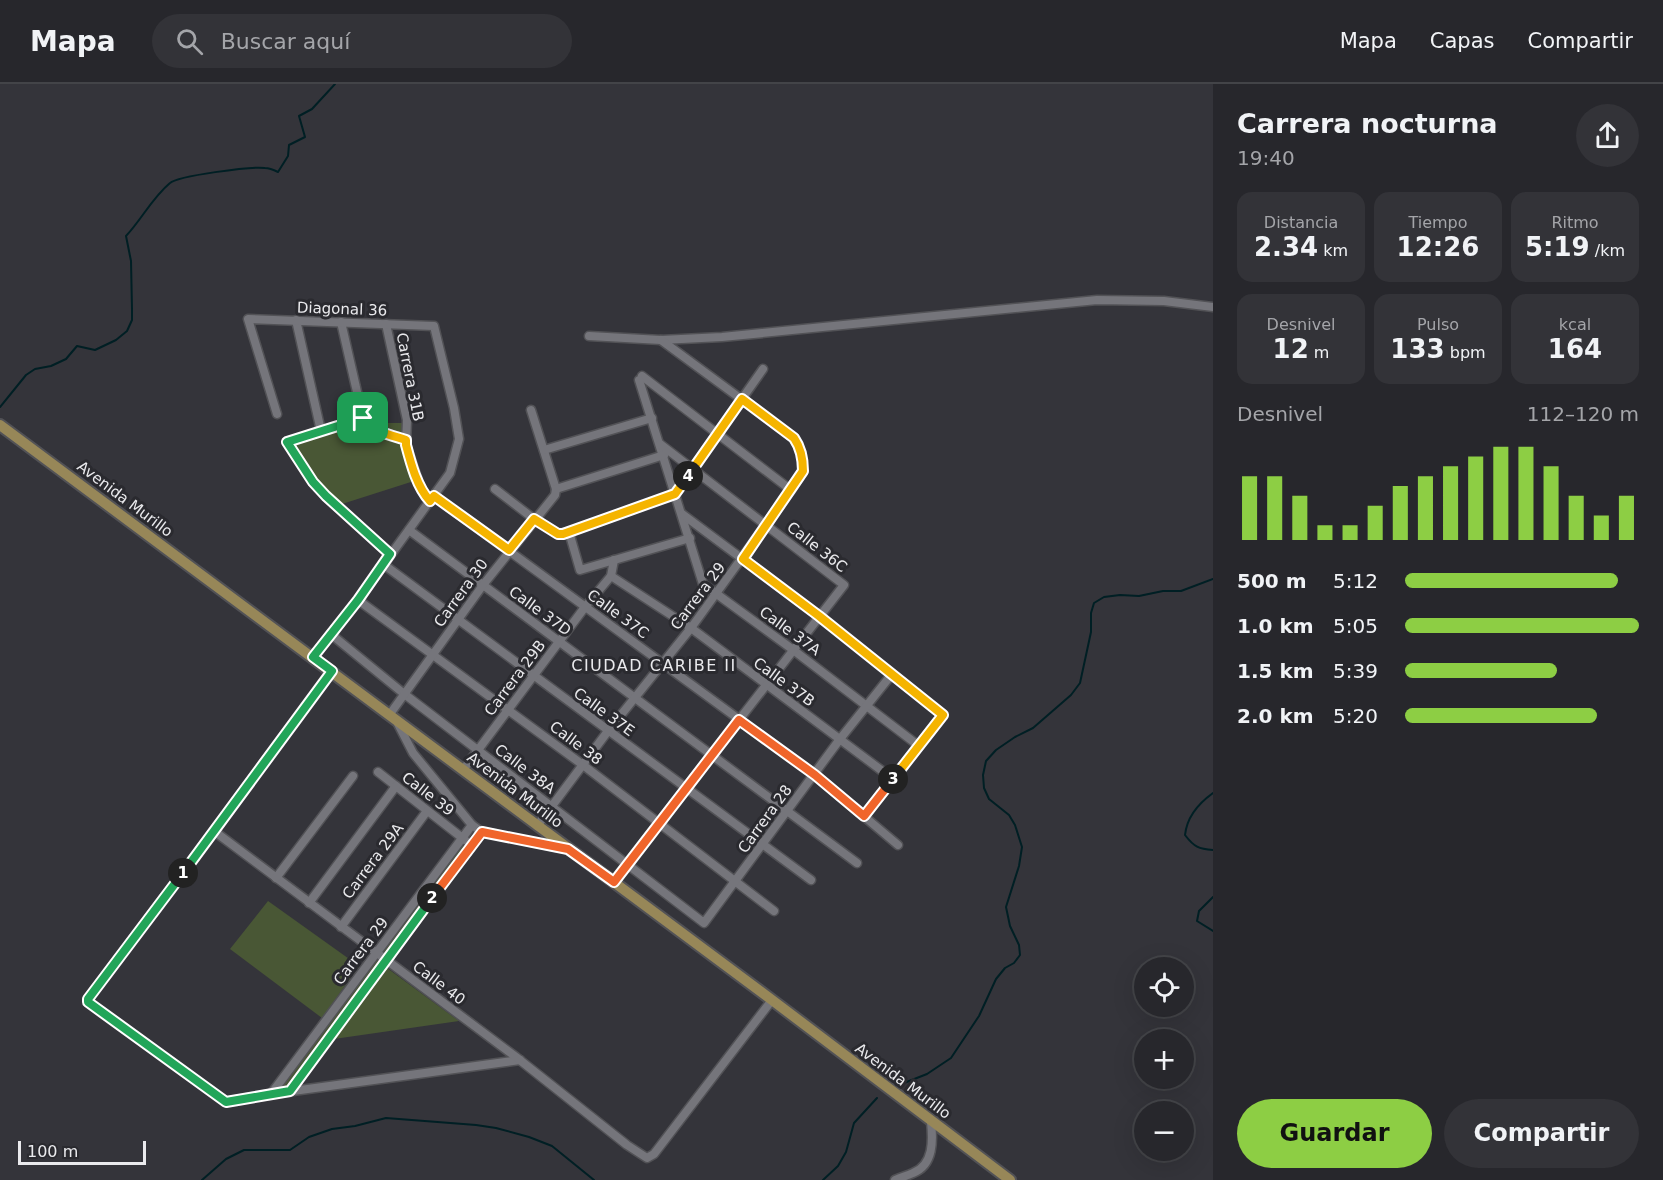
<!DOCTYPE html>
<html lang="es">
<meta charset="utf-8">
<style>
:root{--surface:#27272c;--page:#333338;--text:#f1f3f6;--muted:#a4a5a9;--line:#434448;--accent:#8dce44}
body{margin:0;font-family:"DejaVu Sans",sans-serif;background:var(--page);color:var(--text);height:100vh;display:flex;flex-direction:column;font-size:22px;white-space:nowrap}
*{box-sizing:border-box;margin:0}
p{font-size:20px;color:var(--muted)}
.icon{flex:none;width:33px;height:33px;fill:none;stroke:currentColor;stroke-width:2;stroke-linecap:round;stroke-linejoin:round}
.map{position:relative;flex:1;overflow:hidden}
.sheet{display:flex;flex-direction:column;background:var(--surface);width:450px}
.sheet>*{flex:none}
.tools{position:absolute;left:1134px;top:873px;display:grid;gap:12px}
.tools a{display:grid;place-items:center;width:60px;height:60px;border-radius:50%;background:var(--surface);box-shadow:0 6px 24px #0002,0 0 0 2px var(--line);font-size:30px}
.scale{position:absolute;left:18px;bottom:15px;width:128px;box-sizing:border-box;padding-left:6px;border:3px solid #eaeaed;border-top:0;font-size:16px;line-height:21px;white-space:nowrap;color:#eaeaed;-webkit-text-stroke:4px #2a2a2f;paint-order:stroke}
.pin{position:absolute;display:grid;place-items:center;width:51px;height:51px;color:#fff;margin:-26px;border-radius:12px;box-shadow:0 3px 9px #0006}
.km{position:absolute;width:30px;height:30px;margin:-15px;border-radius:50%;background:#222;color:#fff;font-size:16px;line-height:30px;text-align:center}
.round{display:grid;place-items:center;flex:none;width:63px;height:63px;border-radius:32px;background:var(--page)}
.overview{display:flex;align-items:center;justify-content:space-between;height:102px;padding:0 24px}
h1{font-size:27px;font-weight:700;line-height:45px}
.metrics{display:grid;grid-template-columns:repeat(3,1fr);gap:9px;height:102px;padding:6px 24px}
.metrics div{display:grid;align-content:center;border-radius:15px;background:var(--page);text-align:center}
.metrics b{font-size:26px;font-weight:700}
.metrics small{font-size:16px;font-weight:400}
.metrics p{font-size:16px}
.chart{height:168px;padding:12px 24px}
.chart p{display:flex;justify-content:space-between}
.chart svg{width:100%;height:108px;margin-top:6px;stroke:var(--accent);stroke-width:6}
.action{display:flex;gap:12px;margin-top:auto;padding:12px 24px}
.action a{flex:1;height:69px;border-radius:36px;background:var(--accent);color:#111;font-size:24px;font-weight:700;line-height:69px;text-align:center}
.action a+a{background:var(--page);color:var(--text)}
ul{padding:0 24px;list-style:none;font-size:20px}
li{display:grid;grid-template-columns:96px 72px 1fr;align-items:center;height:45px}
li i{height:15px;border-radius:8px;background:var(--accent)}
header{display:flex;align-items:center;gap:36px;box-sizing:border-box;height:84px;padding:0 30px;background:var(--surface);border-bottom:2px solid var(--line)}
header strong{font-size:28px}
nav{display:flex;gap:33px;margin-inline-start:auto;font-size:21px}
.search{width:420px;height:54px;background:var(--page);display:flex;align-items:center;gap:15px;box-sizing:border-box;padding:0 21px;border-radius:33px;color:var(--muted);font-size:22px}
main{display:flex;flex:1;min-height:0}
.map>svg:first-child{display:block}
.green{fill:#495735}
.lines{fill:none;stroke-linecap:round;stroke-linejoin:round}
.stream{stroke:#001f24;stroke-width:2}
.minor-casing{stroke:#525256;stroke-width:11}
.major-casing{stroke:#525256;stroke-width:14}
.minor{stroke:#75757b;stroke-width:8}
.major{stroke:#978758;stroke-width:10}
.split-1-casing{stroke:#fff;stroke-width:12}
.split-2-casing{stroke:#fff;stroke-width:12}
.split-3-casing{stroke:#fff;stroke-width:12}
.split-4-casing{stroke:#fff;stroke-width:12}
.split-5-casing{stroke:#fff;stroke-width:12}
.split-1{stroke:#22a559;stroke-width:8}
.split-2{stroke:#22a559;stroke-width:8}
.split-3{stroke:#f0652b;stroke-width:8}
.split-4{stroke:#f5b400;stroke-width:8}
.split-5{stroke:#f5b400;stroke-width:8}
.labels{text-anchor:middle;dominant-baseline:central;stroke-width:6;stroke-linejoin:round;paint-order:stroke}
.street-label{font-size:15px;fill:#eaeaed;stroke:#2a2a2f}
.neighbourhood-label{font-size:16px;letter-spacing:1.5px;fill:#eaeaed;stroke:#2a2a2f}
</style>
<header>
<strong>Mapa</strong>
<div class="search"><svg class="icon" aria-label="search" viewBox="0 0 24 24"><circle cx="10" cy="10" r="6"/><path d="M15 15l6 6"/></svg>Buscar aquí</div>
<nav><a>Mapa</a><a>Capas</a><a>Compartir</a></nav>
</header>
<main>
<div class="map">
<svg width="1213" height="1096" viewBox="0 0 1213 1096">
<rect width="100%" height="100%" fill="#34343a"/>
<g class="green">
<polygon points="359,339 404,339 399,358 414,397 342,420 331,416 316,398 294,361"/>
<polygon points="460,760 466,764 385,871 381,868"/>
<polygon points="268,817 359,882 322,934 230,865"/>
<polygon points="376,874 381,878 288,1003 280,1004"/>
<polygon points="387,884 459,937 334,955"/>
</g>
<g class="lines">
<g class="stream">
<path d="M0 323 26 291 35 285 51 282 66 275 77 262 95 266 116 256 127 247 132 236V225L131 177 126 152C142 135 152 114 170 99 178 92 251 82 265 84 269 84 274 86 278 88L288 72 289 61 305 53 299 32 312 25 335 0"/>
<path d="M1213 709C1199 719 1187 732 1185 751 1194 763 1199 765 1213 766"/>
<polyline points="1213,813 1199,827 1197,837 1213,847"/>
<polyline points="899,1001 927,990 951,974 979,932 996,895 1005,884 1014,879 1020,871 1019,861 1010,842 1006,823 1019,782 1022,763 1015,741 1009,731 989,715 984,704 983,691 986,677 996,666 1015,653 1033,644 1071,611 1080,599 1091,548 1091,529 1094,519 1104,513 1120,511 1139,512 1163,507 1181,507 1213,495"/>
<polyline points="202,1096 226,1075 244,1066 290,1066 309,1053 332,1045 355,1042 386,1034 476,1041 496,1044 529,1053 552,1062 594,1096"/>
<polyline points="823,1096 838,1082 846,1068 854,1039 877,1014"/>
</g>
<g class="minor-casing">
<g id="minor">
<polyline points="296,236 321,347"/>
<polyline points="341,238 363,334"/>
<polyline points="386,240 407,336 406,361 420,402 424,410 431,417"/>
<polyline points="589,252 661,256 722,253 1097,216 1164,217 1213,223"/>
<polyline points="642,292 791,406"/>
<polyline points="639,296 703,500 792,565 919,662"/>
<polyline points="531,326 556,405"/>
<polyline points="277,330 248,235 434,242 454,324 459,355 450,389 358,516 313,573"/>
<polyline points="544,366 652,334"/>
<polyline points="495,405 534,435 558,450 569,448 675,410 763,285"/>
<polyline points="556,405 664,371"/>
<polyline points="434,412 815,691 898,761"/>
<polyline points="682,430 819,532 943,631 864,732"/>
<polyline points="409,446 857,779"/>
<polyline points="569,448 580,486 690,454"/>
<polyline points="390,470 325,412 313,398 287,358 363,334 375,345 406,356"/>
<polyline points="383,480 811,796"/>
<polyline points="611,492 691,544 893,695"/>
<polyline points="358,516 583,681 774,827"/>
<polyline points="332,551 403,609 704,839 840,655 892,590"/>
<polyline points="331,587 214,747 88,915 88,918 226,1018 271,1010 520,976"/>
<polyline points="390,630 483,501 555,411 556,405"/>
<polyline points="397,638 413,669 472,741 482,748 567,765"/>
<polyline points="463,686 585,523 611,492 614,476"/>
<polyline points="378,688 465,756"/>
<polyline points="537,742 608,647 691,544 791,406 803,387 802,371 794,354 661,256"/>
<polyline points="214,747 516,973 627,1061 647,1074 654,1070 772,916"/>
<polyline points="276,794 353,692"/>
<polyline points="613,798 844,501 660,360"/>
<polyline points="309,819 396,702"/>
<polyline points="341,843 427,727"/>
<polyline points="289,1007 482,748"/>
<polyline points="271,1010 472,741"/>
<path d="M895 1096C901 1093 907 1092 913 1089 934 1081 933 1056 931 1038"/>
</g>
</g>
<g class="major-casing">
<polyline id="major" points="0,341 772,916 1010,1096"/>
</g>
<use href="#minor" class="minor"/>
<use href="#major" class="major"/>
</g>
<g class="lines">
<g class="split-1-casing">
<polyline id="split-1" points="183,789 332,587 313,573 358,516 390,470 326,412 313,398 287,358 363,334"/>
</g>
<g class="split-2-casing">
<polyline id="split-2" points="183,789 88,915 88,918 226,1018 290,1007 432,814"/>
</g>
<g class="split-3-casing">
<polyline id="split-3" points="432,814 482,748 568,765 614,798 739,636 815,691 864,732 893,695"/>
</g>
<g class="split-4-casing">
<path id="split-4" d="M688 392 742 315 794 354C801 364 803 374 803 387L743 475 819 532 943 631 893 695"/>
</g>
<g class="split-5-casing">
<path id="split-5" d="M363 334C373 348 391 351 406 356V361C411 380 417 403 430 417L434 412 509 466 534 435 558 450H563L675 410 688 392"/>
</g>
<use href="#split-1" class="split-1"/>
<use href="#split-2" class="split-2"/>
<use href="#split-3" class="split-3"/>
<use href="#split-4" class="split-4"/>
<use href="#split-5" class="split-5"/>
</g>
<g class="labels">
<g class="street-label">
<text transform="translate(342 225) rotate(2)">Diagonal 36</text>
<text transform="translate(410 293) rotate(79)">Carrera 31B</text>
<text transform="translate(125 415) rotate(37)">Avenida Murillo</text>
<text transform="translate(817 463) rotate(38)">Calle 36C</text>
<text transform="translate(461 509) rotate(-54)">Carrera 30</text>
<text transform="translate(698 512) rotate(-53)">Carrera 29</text>
<text transform="translate(540 527) rotate(36)">Calle 37D</text>
<text transform="translate(618 530) rotate(36)">Calle 37C</text>
<text transform="translate(790 547) rotate(36)">Calle 37A</text>
<text transform="translate(515 594) rotate(-53)">Carrera 29B</text>
<text transform="translate(784 598) rotate(36)">Calle 37B</text>
<text transform="translate(604 628) rotate(36)">Calle 37E</text>
<text transform="translate(576 659) rotate(37)">Calle 38</text>
<text transform="translate(525 685) rotate(37)">Calle 38A</text>
<text transform="translate(515 706) rotate(37)">Avenida Murillo</text>
<text transform="translate(428 710) rotate(38)">Calle 39</text>
<text transform="translate(765 735) rotate(-54)">Carrera 28</text>
<text transform="translate(373 777) rotate(-53)">Carrera 29A</text>
<text transform="translate(361 867) rotate(-53)">Carrera 29</text>
<text transform="translate(439 899) rotate(37)">Calle 40</text>
<text transform="translate(903 997) rotate(37)">Avenida Murillo</text>
</g>
<g class="neighbourhood-label">
<text x="654" y="581">CIUDAD CARIBE II</text>
</g>
</g>
</svg>
<div class="tools">
<a><svg class="icon" aria-label="locate" viewBox="0 0 24 24"><circle cx="12" cy="12" r="6"/><path d="M12 2v4M12 18v4M2 12h4M18 12h4"/></svg></a>
<a>+</a>
<a>−</a>
</div>
<div class="scale">100 m</div>
<div class="pin" style="left:363px;top:334px;background:#1e9e55"><svg class="icon" aria-label="arrive" viewBox="0 0 24 24"><path d="M6 21V4h12l-3 4 3 4H6"/></svg></div>
<b class="km" style="left:183px;top:789px">1</b>
<b class="km" style="left:432px;top:814px">2</b>
<b class="km" style="left:893px;top:695px">3</b>
<b class="km" style="left:688px;top:392px">4</b>
</div>
<section class="sheet">
<div class="overview"><div><h1>Carrera nocturna</h1><p>19:40</p></div><a class="round"><svg class="icon" aria-label="share" viewBox="0 0 24 24"><path d="M12 15V3M7 8l5-5 5 5M5 13v7h14v-7"/></svg></a></div>
<div class="metrics">
<div><p>Distancia</p><b>2.34<small> km</small></b></div>
<div><p>Tiempo</p><b>12:26</b></div>
<div><p>Ritmo</p><b>5:19<small> /km</small></b></div>
</div>
<div class="metrics">
<div><p>Desnivel</p><b>12<small> m</small></b></div>
<div><p>Pulso</p><b>133<small> bpm</small></b></div>
<div><p>kcal</p><b>164</b></div>
</div>
<div class="chart"><p><span>Desnivel</span>112–120 m</p>
<svg viewBox="0 0 160 44" preserveAspectRatio="none"><path d="M5 44V18M15 44V18M25 44V26M35 44V38M45 44V38M55 44V30M65 44V22M75 44V18M85 44V14M95 44V10M105 44V6M115 44V6M125 44V14M135 44V26M145 44V34M155 44V26"/></svg>
</div>
<ul>
<li><b>500 m</b>5:12<i style="width:91%"></i></li>
<li><b>1.0 km</b>5:05<i style="width:100%"></i></li>
<li><b>1.5 km</b>5:39<i style="width:65%"></i></li>
<li><b>2.0 km</b>5:20<i style="width:82%"></i></li>
</ul>
<div class="action"><a>Guardar</a><a>Compartir</a></div>
</section>
</main>
